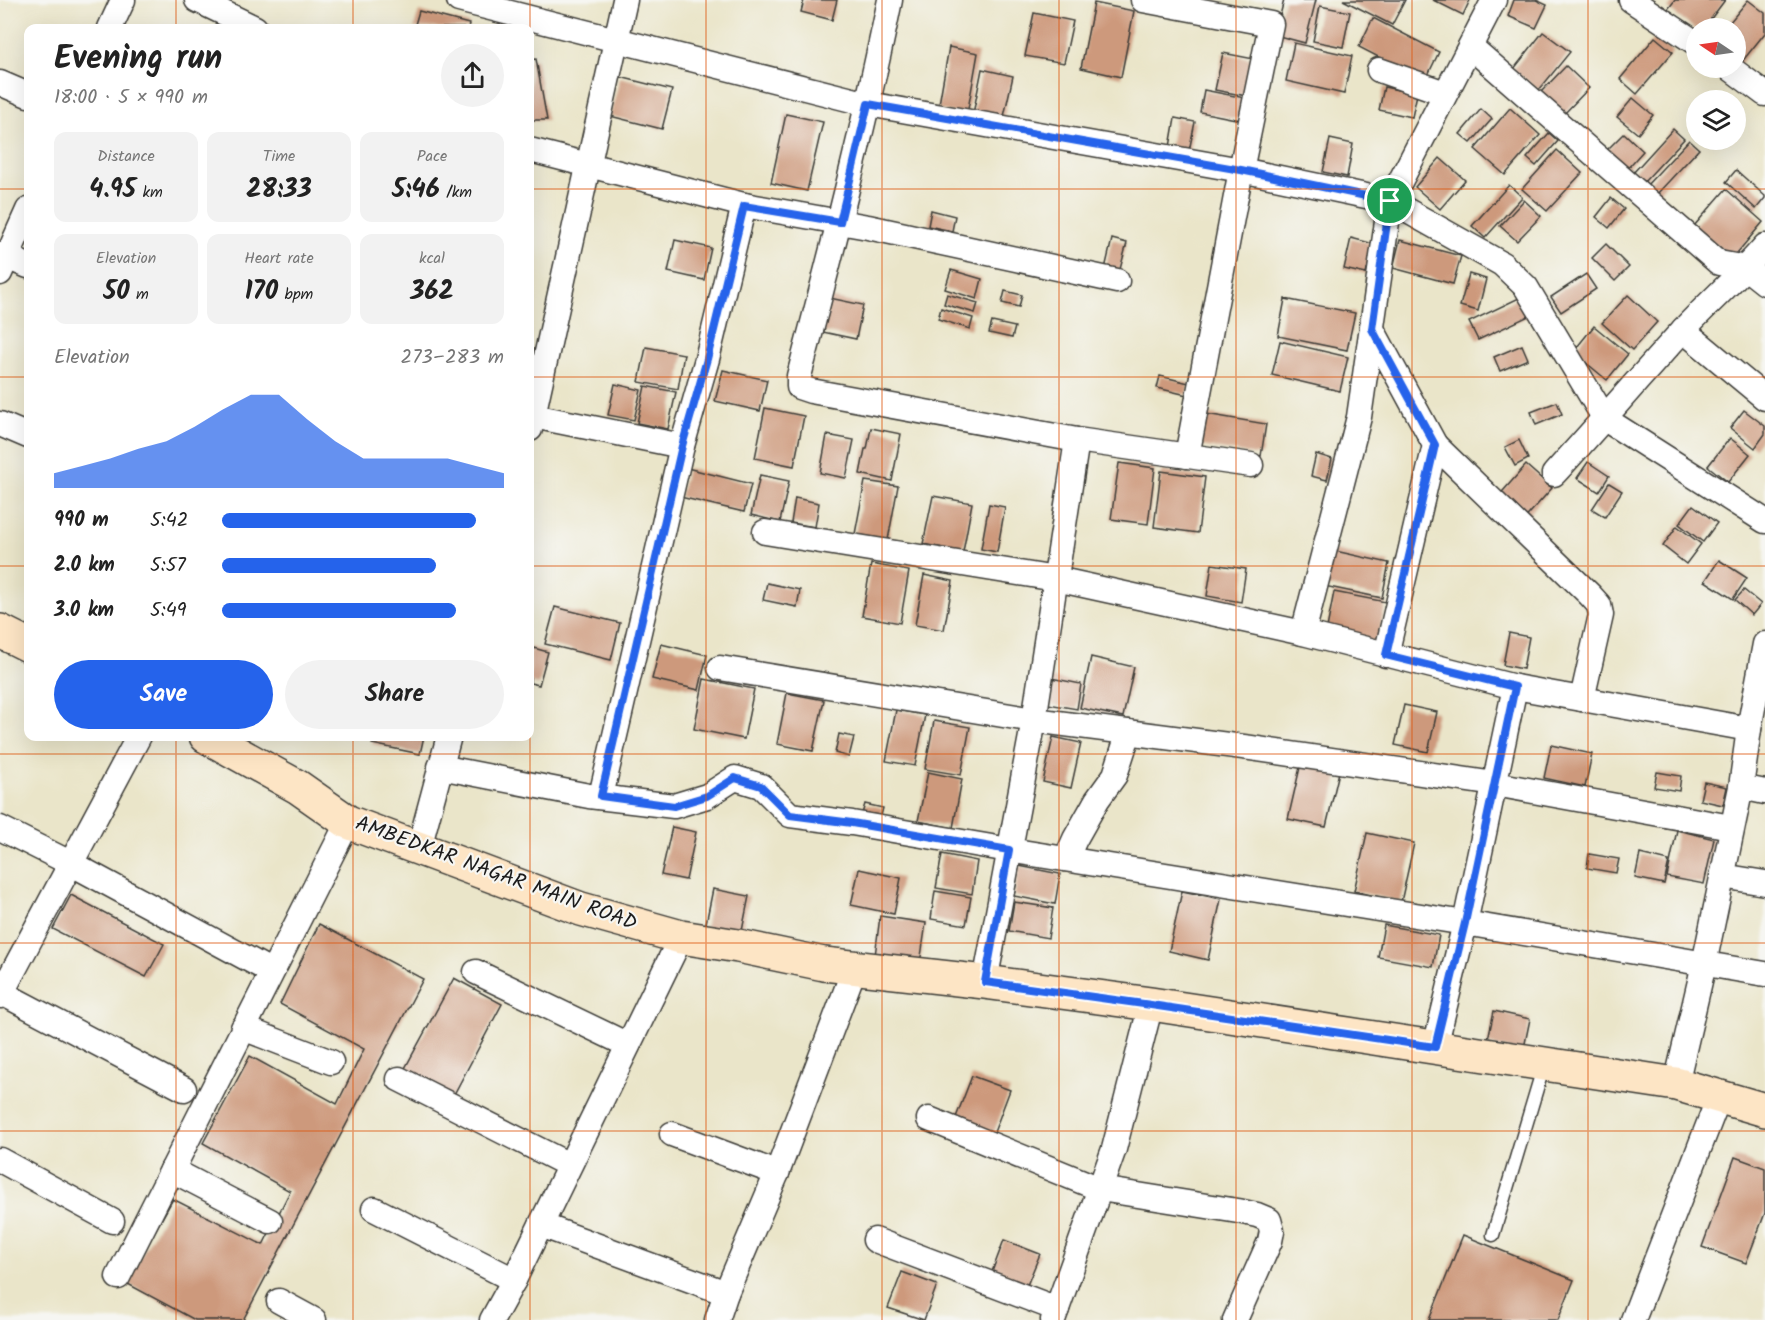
<!DOCTYPE html>
<meta charset="utf-8">
<style>
:root{--surface:#fff;--page:#f2f2f2;--text:#222;--muted:#767676;--accent:#2563eb}
body{margin:0;font-family:Kalam,sans-serif;background:var(--page);color:var(--text);height:100vh;display:flex;flex-direction:column;font-size:22px;white-space:nowrap}
*{box-sizing:border-box;margin:0}
p{font-size:20px;color:var(--muted)}
.icon{flex:none;width:33px;height:33px;fill:none;stroke:currentColor;stroke-width:2;stroke-linecap:round;stroke-linejoin:round}
.map{position:relative;flex:1;overflow:hidden}
.drawer{position:absolute;left:24px;top:24px;width:510px;height:717px;display:flex;flex-direction:column;background:var(--surface);border-radius:12px;box-shadow:0 6px 24px #0002}
.drawer>*{flex:none}
.needle{width:39px;rotate:283deg}
.tools{position:absolute;left:1686px;top:18px;display:grid;gap:12px}
.tools a{display:grid;place-items:center;width:60px;height:60px;border-radius:50%;background:var(--surface);box-shadow:0 6px 24px #0002;font-size:30px}
.pin{position:absolute;display:grid;place-items:center;width:51px;height:51px;color:#fff;margin:-26px;border:3px solid #fff;border-radius:50%;box-shadow:0 2px 6px #0007}
.round{display:grid;place-items:center;flex:none;width:63px;height:63px;border-radius:32px;background:var(--page)}
.overview{display:flex;align-items:center;justify-content:space-between;height:102px;padding:0 30px}
h1{font-size:33px;font-weight:700;line-height:45px}
.metrics{display:grid;grid-template-columns:repeat(3,1fr);gap:9px;height:102px;padding:6px 30px}
.metrics div{display:grid;align-content:center;border-radius:12px;background:var(--page);text-align:center}
.metrics b{font-size:26px;font-weight:700}
.metrics small{font-size:16px;font-weight:400}
.metrics p{font-size:16px}
.chart{height:168px;padding:12px 30px}
.chart p{display:flex;justify-content:space-between}
.chart svg{width:100%;height:108px;margin-top:6px;fill:var(--accent);opacity:.7}
.action{display:flex;gap:12px;margin-top:auto;padding:12px 30px}
.action a{flex:1;height:69px;border-radius:36px;background:var(--accent);color:#fff;font-size:24px;font-weight:700;line-height:69px;text-align:center}
.action a+a{background:var(--page);color:var(--text)}
ul{padding:0 30px;list-style:none;font-size:20px}
li{display:grid;grid-template-columns:96px 72px 1fr;align-items:center;height:45px}
li i{height:15px;border-radius:8px;background:var(--accent)}
.map>svg:first-child{display:block}
.building{fill:#cd997b}
.lines{fill:none;stroke-linecap:round;stroke-linejoin:round}
.lane-casing{stroke:#3b3a36;stroke-width:15}
.street-casing{stroke:#3b3a36;stroke-width:27}
.secondary-casing{stroke:#3b3a36;stroke-width:36}
.lane{stroke:#fff;stroke-width:12}
.street{stroke:#fff;stroke-width:24}
.secondary{stroke:#fde5c5;stroke-width:33}
.route-casing{stroke:#fff;stroke-width:12}
.route{stroke:#2563eb;stroke-width:8}
.grid{fill:none;stroke:#de560d;stroke-width:1.5;stroke-opacity:0.55}
.labels{text-anchor:middle;dominant-baseline:central;stroke-width:4.5;stroke-linejoin:round;paint-order:stroke}
.street-label{font-size:21px;fill:#1c1c1c;stroke:#f6f6f2}
</style>
<div class="map">
<svg width="1765" height="1320" viewBox="0 0 1765 1320">
<rect width="100%" height="100%" fill="#f6f6f2"/>
<filter id="ink" filterUnits="userSpaceOnUse"><feTurbulence type="fractalNoise" baseFrequency=".0167" numOctaves="2"/><feDisplacementMap in="SourceGraphic" scale="12" xChannelSelector="R" yChannelSelector="G"/><feConvolveMatrix kernelMatrix="1 2 1 2 8 2 1 2 1" color-interpolation-filters="sRGB"/></filter>
<filter id="wash" filterUnits="userSpaceOnUse"><feTurbulence type="fractalNoise" baseFrequency=".008" numOctaves="4" result="noise"/><feDisplacementMap in="SourceGraphic" scale="24" xChannelSelector="R" yChannelSelector="G"/><feGaussianBlur stdDeviation="1.35" result="paint"/><feColorMatrix in="noise" values="0 0 0 0 0 0 0 0 0 0 0 0 0 0 0 0 0 1.4 0 .05"/><feComposite in="paint" operator="in"/></filter>
<g filter="url(#wash)">
<rect width="100%" height="100%" fill="#eae5c9"/>
<g id="blocks">
<g class="building">
<polygon points="804,0 837,0 832,20 801,12"/>
<polygon points="1284,0 1316,0 1305,43 1275,35"/>
<polygon points="1343,0 1405,0 1392,25"/>
<polygon points="1433,0 1470,0 1463,15"/>
<polygon points="1514,0 1536,0 1547,5 1536,28 1508,16"/>
<polygon points="1675,0 1725,0 1704,28 1696,28 1696,30 1668,9"/>
<polygon points="1748,0 1765,13 1765,33 1737,68 1736,67 1736,28 1725,28"/>
<polygon points="1094,3 1134,11 1121,77 1081,68"/>
<polygon points="1320,6 1350,12 1343,47 1313,41"/>
<polygon points="419,11 469,24 468,28 414,28"/>
<polygon points="1034,13 1073,21 1064,63 1025,56"/>
<polygon points="1373,18 1439,52 1425,81 1359,47"/>
<polygon points="1543,32 1570,52 1539,90 1513,70"/>
<polygon points="1655,37 1673,52 1637,94 1620,79"/>
<polygon points="1294,43 1352,56 1344,94 1286,81"/>
<polygon points="949,47 978,53 967,115 938,110"/>
<polygon points="1223,53 1254,59 1247,96 1215,90"/>
<polygon points="536,59 547,120 530,120 530,60"/>
<polygon points="1566,66 1589,88 1563,115 1540,93"/>
<polygon points="982,69 1013,76 1003,121 973,114"/>
<polygon points="620,77 672,90 662,129 610,116"/>
<polygon points="1384,87 1417,94 1412,117 1379,110"/>
<polygon points="1204,90 1245,98 1241,120 1200,112"/>
<polygon points="1633,98 1653,115 1638,134 1617,117"/>
<polygon points="1510,108 1540,135 1505,175 1475,149"/>
<polygon points="1481,109 1492,119 1471,143 1460,134"/>
<polygon points="786,114 823,122 807,191 771,183"/>
<polygon points="1175,118 1195,122 1189,151 1170,147"/>
<polygon points="1673,129 1684,139 1643,183 1633,173"/>
<polygon points="1549,133 1558,141 1536,166 1527,158"/>
<polygon points="1624,133 1643,151 1626,170 1606,151"/>
<polygon points="1330,139 1353,144 1347,177 1323,172"/>
<polygon points="1689,140 1699,149 1656,195 1646,186"/>
<polygon points="1557,150 1582,173 1547,211 1522,189"/>
<polygon points="1440,158 1465,180 1440,209 1415,187"/>
<polygon points="1736,170 1765,196 1765,198 1756,209 1726,182"/>
<polygon points="1509,185 1522,197 1485,238 1472,226"/>
<polygon points="1726,189 1763,222 1732,259 1694,226"/>
<polygon points="1611,198 1624,209 1609,228 1596,217"/>
<polygon points="1524,200 1541,216 1517,241 1500,226"/>
<polygon points="931,210 955,216 952,231 928,226"/>
<polygon points="1351,238 1374,244 1366,274 1344,269"/>
<polygon points="1112,239 1127,243 1119,273 1105,269"/>
<polygon points="675,240 711,248 704,280 668,272"/>
<polygon points="1400,240 1461,256 1453,284 1393,268"/>
<polygon points="1606,244 1629,267 1615,281 1592,258"/>
<polygon points="951,270 982,279 977,299 945,289"/>
<polygon points="1469,274 1486,279 1478,311 1460,306"/>
<polygon points="1586,274 1596,289 1561,312 1551,297"/>
<polygon points="1005,291 1022,295 1019,307 1002,303"/>
<polygon points="947,294 978,303 975,313 944,304"/>
<polygon points="1628,295 1657,322 1632,350 1602,323"/>
<polygon points="825,297 863,305 856,339 818,331"/>
<polygon points="1521,297 1529,316 1478,340 1469,322"/>
<polygon points="1285,299 1355,313 1347,350 1278,336"/>
<polygon points="941,308 973,318 970,329 938,319"/>
<polygon points="992,322 1015,327 1012,338 989,333"/>
<polygon points="1594,326 1628,354 1607,380 1573,352"/>
<polygon points="1280,341 1348,357 1340,391 1272,375"/>
<polygon points="1522,345 1528,359 1500,371 1494,357"/>
<polygon points="646,347 684,354 678,389 639,382"/>
<polygon points="723,370 767,380 760,411 715,401"/>
<polygon points="1160,376 1189,383 1187,395 1157,388"/>
<polygon points="615,384 641,390 634,420 608,415"/>
<polygon points="645,386 676,392 668,429 637,423"/>
<polygon points="1557,402 1562,414 1536,425 1531,412"/>
<polygon points="765,408 804,416 794,466 755,458"/>
<polygon points="1744,410 1765,426 1765,434 1755,448 1730,428"/>
<polygon points="1206,414 1266,424 1261,456 1200,446"/>
<polygon points="871,428 901,434 892,481 860,474 865,449 867,449"/>
<polygon points="827,435 854,440 846,478 820,473"/>
<polygon points="1730,438 1750,454 1728,482 1708,466"/>
<polygon points="1519,440 1528,459 1515,466 1505,447"/>
<polygon points="1316,454 1332,459 1327,480 1311,476"/>
<polygon points="1588,462 1609,476 1599,492 1577,478"/>
<polygon points="1119,463 1155,468 1148,524 1111,519"/>
<polygon points="1526,465 1552,488 1522,522 1496,499"/>
<polygon points="687,468 751,484 744,512 680,497"/>
<polygon points="1161,471 1205,477 1198,533 1154,527"/>
<polygon points="760,475 789,481 780,522 751,515"/>
<polygon points="865,481 898,486 888,540 855,534"/>
<polygon points="1609,483 1622,491 1605,517 1592,509"/>
<polygon points="933,496 972,503 963,552 923,544"/>
<polygon points="795,498 819,503 815,527 791,523"/>
<polygon points="989,504 1005,507 997,552 981,549"/>
<polygon points="1693,505 1717,523 1703,542 1679,524"/>
<polygon points="1677,526 1701,544 1686,564 1663,546"/>
<polygon points="1331,550 1389,563 1382,598 1324,586"/>
<polygon points="1719,560 1747,578 1733,599 1705,581"/>
<polygon points="871,564 909,571 900,623 862,616"/>
<polygon points="1212,564 1246,569 1241,602 1207,596"/>
<polygon points="924,575 953,581 944,630 915,625"/>
<polygon points="767,583 800,590 797,607 763,600"/>
<polygon points="1744,590 1761,604 1752,615 1735,600"/>
<polygon points="1334,592 1386,602 1377,643 1326,633"/>
<polygon points="555,607 620,623 611,660 545,644"/>
<polygon points="1509,633 1529,637 1523,669 1503,665"/>
<polygon points="661,644 707,655 699,690 652,679"/>
<polygon points="530,647 548,652 539,685 530,683"/>
<polygon points="1091,657 1134,667 1123,717 1080,708"/>
<polygon points="1046,677 1081,684 1077,709 1042,703"/>
<polygon points="704,679 754,689 744,739 694,729"/>
<polygon points="787,693 824,700 813,751 777,744"/>
<polygon points="1404,705 1437,712 1428,752 1395,745"/>
<polygon points="896,710 925,715 915,766 886,761"/>
<polygon points="934,721 970,727 961,775 925,769"/>
<polygon points="839,734 854,737 849,757 835,753"/>
<polygon points="373,736 424,736 420,754 372,744"/>
<polygon points="1053,737 1081,743 1071,788 1043,782"/>
<polygon points="1551,745 1592,754 1585,787 1544,778"/>
<polygon points="1301,763 1339,772 1326,827 1288,819"/>
<polygon points="928,772 962,779 953,828 918,821"/>
<polygon points="1657,772 1681,776 1679,791 1654,787"/>
<polygon points="1704,782 1727,787 1723,805 1700,800"/>
<polygon points="865,804 883,808 880,819 862,814"/>
<polygon points="672,827 696,832 686,880 661,875"/>
<polygon points="1677,830 1714,839 1704,884 1667,877"/>
<polygon points="1367,833 1414,843 1401,902 1354,891"/>
<polygon points="942,854 977,861 972,894 936,888"/>
<polygon points="1589,854 1619,859 1616,873 1587,868"/>
<polygon points="1640,854 1669,861 1664,884 1635,878"/>
<polygon points="1019,866 1060,874 1055,904 1014,896"/>
<polygon points="859,869 901,878 894,914 851,905"/>
<polygon points="713,889 749,896 740,941 704,933"/>
<polygon points="935,891 971,897 966,925 931,919"/>
<polygon points="1182,891 1221,899 1208,960 1169,951"/>
<polygon points="71,895 164,944 146,977 53,929"/>
<polygon points="1014,902 1053,908 1048,938 1009,931"/>
<polygon points="880,916 926,923 919,970 874,964"/>
<polygon points="319,924 423,979 243,1320 195,1320 126,1283 173,1199 263,1245 290,1191 203,1143 250,1056 337,1104 364,1049 280,1004"/>
<polygon points="1384,925 1439,935 1433,967 1378,957"/>
<polygon points="454,978 502,1004 452,1098 403,1072"/>
<polygon points="1494,1011 1530,1019 1523,1053 1487,1044"/>
<polygon points="972,1076 1010,1090 993,1135 955,1120"/>
<polygon points="1735,1157 1765,1168 1765,1213 1746,1263 1702,1247"/>
<polygon points="1463,1235 1574,1280 1558,1320 1429,1320"/>
<polygon points="1004,1240 1040,1254 1025,1290 990,1277"/>
<polygon points="902,1272 937,1285 924,1320 888,1308"/>
</g>
</g>
</g>
<g filter="url(#ink)">
<use href="#blocks" fill-opacity="0" stroke="#3b3a36" stroke-width="1.5"/>
<g class="lines">
<g class="lane-casing">
<polyline id="lane" points="1493,1235 1544,1065"/>
</g>
<g class="street-casing">
<g id="street">
<polyline points="197,0 255,28"/>
<polyline points="459,0 868,104 1241,170 1390,201 1502,264 1526,287 1605,419 1765,521"/>
<path d="M890 0C864 127 832 251 799 376V387L811 391 1077 440 1251 465"/>
<polyline points="1143,0 1271,24 1241,170 1187,456"/>
<polyline points="1631,0 1696,43"/>
<polyline points="110,28 123,0"/>
<polyline points="1471,47 1719,263 1746,268 1765,283"/>
<polyline points="1730,68 1765,94"/>
<polyline points="1379,70 1445,93"/>
<polyline points="0,83 28,95"/>
<polyline points="530,150 744,205 868,227 1117,281"/>
<polyline points="0,254 28,266"/>
<polyline points="0,273 28,210"/>
<polyline points="1372,329 1435,445 1386,655"/>
<polyline points="1683,330 1765,398"/>
<polyline points="533,416 682,446"/>
<polyline points="0,424 28,436"/>
<polyline points="530,429 625,0"/>
<polyline points="1435,445 1590,595 1599,605 1601,615 1582,699"/>
<path d="M1554 474C1597 427 1639 378 1682 331 1709 302 1739 276 1765 246"/>
<polyline points="765,532 1056,579 1303,633 1515,687 1749,729"/>
<polyline points="1303,633 1359,417 1390,201 1494,0"/>
<polyline points="720,668 1034,720 1251,748 1495,784 1731,827"/>
<polyline points="440,767 589,796 674,806 707,796 735,778 761,786 790,815 852,823 1009,850 1465,923 1765,974"/>
<polyline points="1741,787 1765,792"/>
<polyline points="601,796 682,446 707,359 744,205"/>
<polyline points="0,828 72,864 261,966"/>
<polyline points="419,848 449,736"/>
<polyline points="1066,859 1075,839 1097,800 1115,775 1129,732"/>
<polyline points="1722,876 1765,883"/>
<polyline points="476,972 628,1045"/>
<polyline points="985,982 1034,720 1077,440"/>
<polyline points="0,992 184,1089"/>
<polyline points="0,996 139,736"/>
<polyline points="243,1028 331,1062"/>
<polyline points="1435,1047 1465,923 1515,687"/>
<polyline points="399,1079 569,1165"/>
<polyline points="1676,1084 1704,964 1741,787 1749,729 1765,644"/>
<polyline points="929,1119 1100,1189 1238,1211 1257,1215 1269,1220 1272,1231 1270,1241 1235,1320"/>
<polyline points="672,1134 777,1173"/>
<polyline points="0,1160 112,1221"/>
<polyline points="172,1170 270,1221"/>
<polyline points="374,1209 514,1280"/>
<polyline points="541,1225 726,1293"/>
<polyline points="875,1240 1057,1309"/>
<polyline points="118,1277 348,822"/>
<polyline points="279,1301 314,1320"/>
<polyline points="492,1320 514,1280 681,937"/>
<polyline points="717,1320 726,1293 777,1173 855,967"/>
<polyline points="1053,1320 1114,1149 1151,1004"/>
<polyline points="1633,1320 1719,1097"/>
</g>
</g>
<g class="secondary-casing">
<g id="secondary">
<polyline points="0,631 28,645"/>
<polyline points="206,736 298,787 348,822 581,909 681,937 738,946 824,964 985,982 1151,1004 1676,1084 1765,1110"/>
</g>
</g>
<use href="#lane" class="lane"/>
<use href="#street" class="street"/>
<use href="#secondary" class="secondary"/>
</g>
</g>
<g class="lines" filter="url(#ink)">
<g class="route-casing">
<polygon id="route" points="868,104 1241,170 1390,201 1372,329 1435,445 1386,655 1515,687 1465,923 1435,1047 1151,1005 985,982 1009,850 852,823 790,815 761,786 735,778 707,796 674,806 601,796 682,446 707,359 744,206 840,222"/>
</g>
<use href="#route" class="route"/>
</g>
<path class="grid" d="M176 0V28M353 0V28M530 0V28M706 0V1320M882 0V1320M1059 0V1320M1236 0V1320M1412 0V1320M1588 0V1320M530 28V736M0 189H28M530 189H1765M0 377H28M530 377H1765M0 566H28M530 566H1765M176 736V1320M353 736V1320M530 736V1320M0 754H1765M0 943H1765M0 1131H1765"/>
<g class="labels">
<g class="street-label">
<text transform="translate(496 874) rotate(20)">AMBEDKAR NAGAR MAIN ROAD</text>
</g>
</g>
</svg>
<div class="tools">
<a><svg class="needle" viewBox="-14 -14 28 28"><path d="M0-13l5 13h-10z" fill="#e53935"/><path d="M0 13l5-13h-10z" fill="#767676"/></svg></a>
<a><svg class="icon" aria-label="layers" viewBox="0 0 24 24"><path d="M12 4l9 5-9 5-9-5zM3 14l9 5 9-5"/></svg></a>
</div>
<div class="pin" style="left:1390px;top:201px;background:#1e9e55"><svg class="icon" aria-label="arrive" viewBox="0 0 24 24"><path d="M6 21V4h12l-3 4 3 4H6"/></svg></div>
<section class="drawer">
<div class="overview"><div><h1>Evening run</h1><p>18:00 · 5 × 990 m</p></div><a class="round"><svg class="icon" aria-label="share" viewBox="0 0 24 24"><path d="M12 15V3M7 8l5-5 5 5M5 13v7h14v-7"/></svg></a></div>
<div class="metrics">
<div><p>Distance</p><b>4.95<small> km</small></b></div>
<div><p>Time</p><b>28:33</b></div>
<div><p>Pace</p><b>5:46<small> /km</small></b></div>
</div>
<div class="metrics">
<div><p>Elevation</p><b>50<small> m</small></b></div>
<div><p>Heart rate</p><b>170<small> bpm</small></b></div>
<div><p>kcal</p><b>362</b></div>
</div>
<div class="chart"><p><span>Elevation</span>273–283 m</p>
<svg viewBox="0 0 160 44" preserveAspectRatio="none"><path d="M0 44V38L10 35L20 32L30 28L40 25L50 19L60 12L70 6L80 6L90 16L100 25L110 32L120 32L130 32L140 32L150 35L160 38V44z"/></svg>
</div>
<ul>
<li><b>990 m</b>5:42<i style="width:90%"></i></li>
<li><b>2.0 km</b>5:57<i style="width:76%"></i></li>
<li><b>3.0 km</b>5:49<i style="width:83%"></i></li>
</ul>
<div class="action"><a>Save</a><a>Share</a></div>
</section>
</div>
